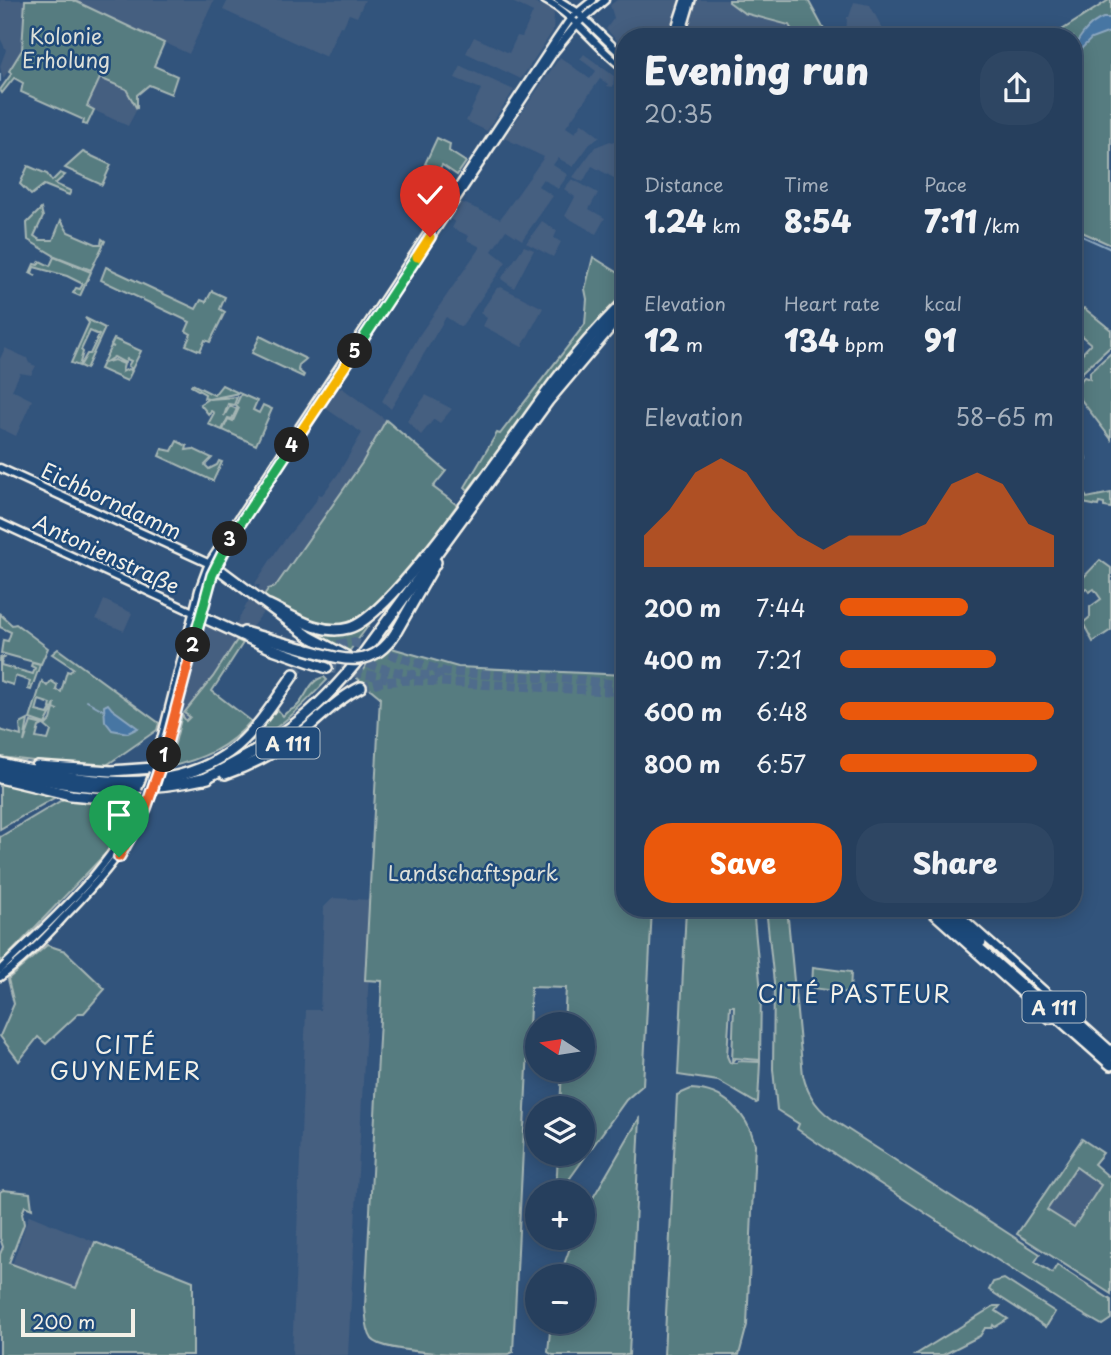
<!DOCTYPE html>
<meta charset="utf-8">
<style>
:root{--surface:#263f5d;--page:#2e4663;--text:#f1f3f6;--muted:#a4afbc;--line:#425872;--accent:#ea580c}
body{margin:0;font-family:"Playpen Sans",sans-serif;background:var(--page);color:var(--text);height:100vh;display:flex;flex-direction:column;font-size:26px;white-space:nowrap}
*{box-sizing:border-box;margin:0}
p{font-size:23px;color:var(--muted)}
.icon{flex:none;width:38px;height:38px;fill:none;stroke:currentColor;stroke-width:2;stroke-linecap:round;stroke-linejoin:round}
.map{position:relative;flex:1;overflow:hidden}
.sheet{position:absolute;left:616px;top:28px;width:466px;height:889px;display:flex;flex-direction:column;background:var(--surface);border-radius:28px;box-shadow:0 4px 18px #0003,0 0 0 2px var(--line)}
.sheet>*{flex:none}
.needle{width:46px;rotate:282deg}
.buttons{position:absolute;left:525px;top:1012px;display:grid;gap:14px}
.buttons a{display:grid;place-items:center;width:70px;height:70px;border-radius:50%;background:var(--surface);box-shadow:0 4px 18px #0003,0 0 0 2px var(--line);font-size:35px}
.scale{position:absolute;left:21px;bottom:18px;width:114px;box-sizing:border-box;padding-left:7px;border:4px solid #f4f1e8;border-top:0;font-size:19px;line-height:24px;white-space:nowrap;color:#f4f1e8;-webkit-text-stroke:5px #1f4a7a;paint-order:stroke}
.pin{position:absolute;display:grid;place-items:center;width:60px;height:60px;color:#fff;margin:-72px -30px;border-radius:50% 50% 50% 0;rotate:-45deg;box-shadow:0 0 7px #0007}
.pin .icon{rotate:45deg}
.km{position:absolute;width:35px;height:35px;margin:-18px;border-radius:50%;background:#222;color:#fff;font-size:19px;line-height:35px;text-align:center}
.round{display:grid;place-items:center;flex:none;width:74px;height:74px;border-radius:28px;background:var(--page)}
.summary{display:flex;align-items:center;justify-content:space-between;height:119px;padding:0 28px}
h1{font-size:38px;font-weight:800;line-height:52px}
.stats{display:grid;grid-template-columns:repeat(3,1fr);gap:10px;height:119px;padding:7px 28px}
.stats div{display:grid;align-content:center}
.stats b{font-size:30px;font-weight:800}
.stats small{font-size:19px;font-weight:400}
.stats p{font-size:19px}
.chart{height:196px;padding:14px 28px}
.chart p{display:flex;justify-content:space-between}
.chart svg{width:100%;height:126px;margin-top:7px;fill:var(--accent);opacity:.7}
.primary-button{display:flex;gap:14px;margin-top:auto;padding:14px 28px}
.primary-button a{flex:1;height:80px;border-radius:28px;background:var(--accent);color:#fff;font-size:28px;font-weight:800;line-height:80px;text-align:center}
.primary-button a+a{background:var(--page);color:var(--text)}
ul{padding:0 28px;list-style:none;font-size:23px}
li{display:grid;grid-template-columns:112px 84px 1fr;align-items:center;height:52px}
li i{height:18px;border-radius:9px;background:var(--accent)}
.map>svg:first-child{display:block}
.built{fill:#445e80}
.green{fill:#577b80;stroke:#a6b6b4;stroke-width:2;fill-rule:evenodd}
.water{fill:#4776a3;stroke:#8ca7bf;stroke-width:2}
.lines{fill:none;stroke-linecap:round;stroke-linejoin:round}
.stream{stroke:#8ca7bf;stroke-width:2}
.highway-tunnel{stroke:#4f6c8c;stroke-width:9;stroke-dasharray:9 4.5;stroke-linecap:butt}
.secondary-casing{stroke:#f4f1e8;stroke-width:11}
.primary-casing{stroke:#f4f1e8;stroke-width:12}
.highway-casing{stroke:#f4f1e8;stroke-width:14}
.secondary{stroke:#1f4a7a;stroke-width:6}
.primary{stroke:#1f4a7a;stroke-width:7}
.highway{stroke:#1f4a7a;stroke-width:9}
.secondary-bridge-casing{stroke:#f4f1e8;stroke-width:11;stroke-linecap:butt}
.highway-bridge-casing{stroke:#f4f1e8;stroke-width:14;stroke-linecap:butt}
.secondary-bridge{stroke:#1f4a7a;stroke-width:6}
.highway-bridge{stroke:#1f4a7a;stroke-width:9}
.split-1-casing{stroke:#fff;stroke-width:14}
.split-2-casing{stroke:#fff;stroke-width:14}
.split-3-casing{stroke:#fff;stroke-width:14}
.split-4-casing{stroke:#fff;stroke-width:14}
.split-5-casing{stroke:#fff;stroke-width:14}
.split-6-casing{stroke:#fff;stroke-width:14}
.split-7-casing{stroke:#fff;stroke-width:14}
.split-1{stroke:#f0652b;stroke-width:9}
.split-2{stroke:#f0652b;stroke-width:9}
.split-3{stroke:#22a559;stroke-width:9}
.split-4{stroke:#22a559;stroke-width:9}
.split-5{stroke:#f5b400;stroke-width:9}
.split-6{stroke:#22a559;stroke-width:9}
.split-7{stroke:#f5b400;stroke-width:9}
.labels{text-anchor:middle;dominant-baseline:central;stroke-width:5;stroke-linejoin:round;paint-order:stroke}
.shield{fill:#1f4a7a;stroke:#b4bfc7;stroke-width:2}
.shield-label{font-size:19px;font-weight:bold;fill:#f4f1e8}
.park-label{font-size:21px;fill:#dcdfd8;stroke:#1f4a7a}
.street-label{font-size:21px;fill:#f4f1e8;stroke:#1f4a7a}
.neighbourhood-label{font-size:23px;letter-spacing:2px;fill:#f4f1e8;stroke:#1f4a7a}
</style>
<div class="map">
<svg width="1111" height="1355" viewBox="0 0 1111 1355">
<rect width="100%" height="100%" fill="#32547c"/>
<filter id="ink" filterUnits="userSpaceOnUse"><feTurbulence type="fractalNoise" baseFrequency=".0143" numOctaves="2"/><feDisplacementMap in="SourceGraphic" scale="14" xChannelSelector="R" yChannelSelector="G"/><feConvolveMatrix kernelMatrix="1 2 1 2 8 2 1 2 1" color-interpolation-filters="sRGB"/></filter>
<g filter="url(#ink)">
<g class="built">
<polygon points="0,0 25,0 22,50 3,79 0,66 6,50 0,38"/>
<polygon points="73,0 214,0 189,54"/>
<polygon points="228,0 365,0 357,17 349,14 343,27 340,26 326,57 223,10"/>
<polygon points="508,0 529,0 552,10 554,14 553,31 521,79 466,53 474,37 509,53 517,36 522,37 533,12"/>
<polygon points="617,0 680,0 668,37 625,37 625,49 606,29 614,18 610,5"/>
<polygon points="696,0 729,0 729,3 744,13 789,25 796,37 684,37"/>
<polygon points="854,2 870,5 887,37 846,37 847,17 849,17"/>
<polygon points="584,54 614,76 613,87 607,86 608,84 600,79 566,127 575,133 582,123 600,137 590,144 573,167 558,158 553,165 568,175 558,189 543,179 538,186 553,196 522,240 506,230 492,251 506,262 461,327 446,317 391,409 382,401 420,334 480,247 467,240 469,236 452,228 455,222 450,219 461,202 500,219 544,157 504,138 560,57 590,79 596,71 580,59"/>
<polygon points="461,66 514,90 487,131 466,121 481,89 455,78"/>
<polygon points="100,78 126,89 137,109 128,126 87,107"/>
<polygon points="610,141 625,145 623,183 592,166 583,182 573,177 595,147"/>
<polygon points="572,179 598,193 589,209 605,218 596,234 565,216 575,197 564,189"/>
<polygon points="542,221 557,231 554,238 561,242 553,257 526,243"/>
<polygon points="524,246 534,250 514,288 501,279"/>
<polygon points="501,287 543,308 522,347 483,326 487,318 480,313 497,288"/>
<polygon points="5,348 27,358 29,363 36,366 31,375 20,373 12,390 32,400 16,436 0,428 0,359"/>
<polygon points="342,388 386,420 362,463 275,588 268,589 263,596 257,592 260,585 254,585 279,547 316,501 318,494 322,495 338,474 362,433 325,408 339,389"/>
<polygon points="426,395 452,409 440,423 434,419 421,435 407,421"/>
<polygon points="250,598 265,610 249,631 235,626"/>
<polygon points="104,600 132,613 124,631 96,619"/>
<polygon points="206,626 243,643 222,677 187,721 182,715 203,627"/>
<polygon points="333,898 373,900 348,1355 292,1355 306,1010 320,1010 324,907"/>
<polygon points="1076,1167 1101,1185 1074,1227 1047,1210"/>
<polygon points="29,1215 95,1242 76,1288 12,1265"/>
</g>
<g class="green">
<polygon points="25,0 73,0 164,43 154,66 177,76 171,94 149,85 137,95 137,109 126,89 100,78 87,106 94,110 87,125 83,124 84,120 21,92 23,83 14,78 2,93 0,90 12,73 9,71 22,50"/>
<polygon points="729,0 808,0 828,37 796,37 789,25 744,13 729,2"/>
<polygon points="1109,0 1111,0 1111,245 1073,228 1073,37 1051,37"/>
<polygon points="437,138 450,144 449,151 466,162 457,175 442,165 439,170 425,164"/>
<polygon points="83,152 111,165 102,185 65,168"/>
<polygon points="28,166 47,174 52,181 60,173 65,175 55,184 71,191 69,195 44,185 31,195 20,184"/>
<polygon points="41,209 43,217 34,236 40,240 53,240 61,220 68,232 96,244 101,244 102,239 105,241 91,270 55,256 28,240 27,223"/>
<polygon points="54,257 91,272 80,296 73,293 76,288 80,289 83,284 67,276 34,267 32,273 36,276 30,273 34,264 38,265 40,261 50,266"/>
<polygon points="593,257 625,277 625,294 569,355 468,490 465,487 497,433 500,434 585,324 587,299 585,289"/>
<polygon points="106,267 196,309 201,300 206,302 212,291 225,297 220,309 225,312 210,342 205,340 200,351 186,345 191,334 186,331 190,322 101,280"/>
<polygon points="1084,308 1111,330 1111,346 1073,381 1073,365 1076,361 1073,356 1077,359 1091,344 1077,332 1076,316"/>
<polygon points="85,318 105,328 86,369 80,366 87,354 90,354 99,335 90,331 81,350 83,352 79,366 71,363 89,323"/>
<polygon points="260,336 306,359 299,365 298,370 304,375 303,377 252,353"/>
<polygon points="114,339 141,351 132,369 128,366 131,361 127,359 125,363 114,357 104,363 114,360 124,364 122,372 128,369 132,371 127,381 100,369 111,346 114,347 111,345"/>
<polygon points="1111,353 1111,439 1073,389 1084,377 1090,379 1090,372"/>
<polygon points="192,384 214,395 222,385 239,393 209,399 237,397 234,405 228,404 224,416 230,406 237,409 232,419 228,418 222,430 208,424 214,413 211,411 209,415 200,404 208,399 204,398 205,394 191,386"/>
<polygon points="241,394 257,401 253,410 259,413 263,405 272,409 256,445 223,430 228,419 233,421 239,408 236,405"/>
<path d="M386 420 446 471 433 487 457 505C435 534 378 622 343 626 316 629 285 611 263 597L268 589 275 587 362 463Z"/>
<polygon points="1081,440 1086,459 1080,460 1081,468 1077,469 1082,490 1087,498 1111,493 1111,508 1104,507 1104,504 1099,503 1098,506 1073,501 1073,445"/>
<polygon points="177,441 187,446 186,450 193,449 212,458 205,465 209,469 217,465 219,461 222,462 213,481 159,456 162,449 172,451"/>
<polygon points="1100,560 1111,568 1111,630 1093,642 1083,623 1090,617 1090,607 1101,599 1094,589 1089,592 1086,588 1082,591 1077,584"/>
<polygon points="0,614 12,625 16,624 48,648 41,664 1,653 3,640 8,641 11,632 0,627"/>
<polygon points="377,614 348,653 309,633 300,624 325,632"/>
<path d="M237 640 243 643 212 691 251 721C229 748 202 759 169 767L182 715 186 721 190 717 184 713 213 677Z"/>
<path d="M381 645 458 667 625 675V908H652L643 1085 626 1100 560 1192H556L558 1153H583V1108H560L562 1069H583V1024H564L566 988 531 987 513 1352 509 1354C486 1355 385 1355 372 1339 366 1331 366 1316 365 1307L382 981 365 980 380 697 357 678Z"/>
<polygon points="58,649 159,723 157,730 101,769 0,757 0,730 21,736 20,724 28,720 24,742 31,722 43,725 39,727 36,738 48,740 51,731 45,726 51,720 54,709 58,710 54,708 55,703 53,709 50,708 51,704 39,700 36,711 48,714 50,710 52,711 45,724 30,719 42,681 47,686 51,681 57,685 56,690 61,692 67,671 70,672 73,668 52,654"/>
<polygon points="2,657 6,657 2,659 1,665 33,674 35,668 31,666 32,663 40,665 31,690 28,689 30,681 15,676 13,685 0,681 0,658"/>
<path d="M324 677 327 680C309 699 271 740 245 742L276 708 283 716C288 709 292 711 297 706 307 697 309 680 324 677Z"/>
<polygon points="0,780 59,795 0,829"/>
<polygon points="67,797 132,806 107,852 0,964 0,837"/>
<polygon points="686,908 753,908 761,992 760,1060 735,1058 732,1062 734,1006 730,1006 727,1056 730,1063 737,1063 738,1061 760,1062 758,1102 756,1103 718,1081 678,1075"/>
<path d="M766 908H787L803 1075C808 1097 819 1111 838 1123L1040 1254 1035 1262 1052 1273 1057 1265 1111 1300V1319L1102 1325 1062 1302 819 1144 797 1129 799 1124 777 1110 773 1069 774 983Z"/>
<polygon points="47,945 65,951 105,989 84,1013 79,1013 46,1044 38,1037 19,1061 0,1036 14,1004 8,979"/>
<polygon points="813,967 851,972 850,993 812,988"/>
<path d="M691 1089C724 1090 747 1113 755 1144L747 1325 739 1355H664L677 1095Z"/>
<polygon points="640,1117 629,1355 553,1355 548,1352 551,1321 583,1321 583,1276 560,1276 572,1242 574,1237 583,1237 583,1215"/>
<path d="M1082 1139 1103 1153 1094 1164 1108 1176 1111 1174V1294L1017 1234ZM1076 1167 1101 1185 1074 1227 1047 1210Z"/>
<polygon points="3,1190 30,1193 32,1209 25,1206 22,1213 24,1224 9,1263 76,1288 95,1242 193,1281 193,1355 0,1355 0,1254 3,1247 0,1238 0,1192"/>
<polygon points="1004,1279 1055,1312 1046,1327 989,1290 993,1282"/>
<polygon points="994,1306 1000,1306 996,1311 1008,1319 995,1327 993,1325 992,1328 985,1328 980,1336 943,1355 915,1355"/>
</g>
<g class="water">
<path d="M1103 18H1111L1110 32 1091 39 1073 57C1073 42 1089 23 1103 18Z"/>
<polygon points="108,704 112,709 138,728 128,733 112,730 105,721 104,706"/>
</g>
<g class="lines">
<g class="stream">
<polyline points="0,74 0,81"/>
<polyline points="1073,232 1111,249"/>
<polyline points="87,701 103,710"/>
</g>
<g class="highway-tunnel">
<path d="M355 659C381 669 417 680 444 673"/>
<polyline points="327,668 387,678"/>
<polyline points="294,674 315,653 329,646 352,642 446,672 582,680 625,686"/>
<polyline points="361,687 380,682 406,680 625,692"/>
</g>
<g class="secondary-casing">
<g id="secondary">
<path d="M545 0C576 16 597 49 625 69"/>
<polyline points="558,0 577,12 625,58"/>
<polyline points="0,468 210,564"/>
<polyline points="0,523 195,613"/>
<polyline points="153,771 199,590 209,563 556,40 571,18 593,0"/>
<polyline points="159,772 206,591 224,548 554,52 576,25 605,0"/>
<polyline points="926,908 1033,1004"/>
<polyline points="952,908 1111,1050"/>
<path d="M0 970C55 916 116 866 146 792"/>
<path d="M0 977C24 960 44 939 63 918 101 879 133 843 153 792"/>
</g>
</g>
<g class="primary-casing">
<g id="primary">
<polyline points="673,37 685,0"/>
<polyline points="680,37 691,0"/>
</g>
</g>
<g class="highway-casing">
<g id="highway">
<polyline points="215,566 310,637 346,656"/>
<path d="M269 605C294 617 321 636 349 628 395 616 519 428 555 381 576 353 600 326 625 301"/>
<polyline points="200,616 270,648 327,668"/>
<polyline points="244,632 305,649"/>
<polyline points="396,632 436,562"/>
<path d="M0 763C75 780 172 801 237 746 260 726 276 699 294 674"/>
<polyline points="37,766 111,771 154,768"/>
<path d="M0 771C74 788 133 795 208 778"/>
<path d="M225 774C255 764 280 750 305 730 323 715 339 698 361 687"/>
<polyline points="0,778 71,795 142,802"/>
<path d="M204 779C273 744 314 717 363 654L548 401 625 310"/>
<polyline points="934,908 1111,1065"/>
<polyline points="943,908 981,942"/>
<polyline points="1049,1002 1111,1056"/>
<polyline points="1033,1004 1050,1018"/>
</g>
</g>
<use href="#secondary" class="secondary"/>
<use href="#primary" class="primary"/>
<use href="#highway" class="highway"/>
<g class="secondary-bridge-casing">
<g id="secondary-bridge">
<polyline points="146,792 153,773"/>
<polyline points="153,792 159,772"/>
</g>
</g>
<g class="highway-bridge-casing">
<path id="highway-bridge" d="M305 649C341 659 372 672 396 632"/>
</g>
<use href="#secondary-bridge" class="secondary-bridge"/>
<use href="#highway-bridge" class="highway-bridge"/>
</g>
</g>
<g class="lines" filter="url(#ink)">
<g class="split-1-casing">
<polyline id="split-1" points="119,857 146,808 164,755"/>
</g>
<g class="split-2-casing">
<polyline id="split-2" points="164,755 193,645"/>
</g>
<g class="split-3-casing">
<polyline id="split-3" points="193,645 212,575 230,539"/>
</g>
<g class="split-4-casing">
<polyline id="split-4" points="230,539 292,445"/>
</g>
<g class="split-5-casing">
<polyline id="split-5" points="292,445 355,351"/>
</g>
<g class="split-6-casing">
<polyline id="split-6" points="355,351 417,257"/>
</g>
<g class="split-7-casing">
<polyline id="split-7" points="417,257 430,237"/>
</g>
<use href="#split-1" class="split-1"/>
<use href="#split-2" class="split-2"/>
<use href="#split-3" class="split-3"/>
<use href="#split-4" class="split-4"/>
<use href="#split-5" class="split-5"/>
<use href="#split-6" class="split-6"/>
<use href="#split-7" class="split-7"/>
</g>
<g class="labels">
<g class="shield">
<rect x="256.5" y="727.5" width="63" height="31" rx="5"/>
<rect x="1022.5" y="991.5" width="63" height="31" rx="5"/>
</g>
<g class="shield-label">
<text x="288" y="743">A 111</text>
<text x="1054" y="1007">A 111</text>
</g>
<g class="park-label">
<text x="66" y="35">Kolonie<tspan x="66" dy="24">Erholung</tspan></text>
<text x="473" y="872">Landschaftspark</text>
</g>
<g class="street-label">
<text transform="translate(112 500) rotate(25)">Eichborndamm</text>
<text transform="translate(107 553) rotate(25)">Antonienstraße</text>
</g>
<g class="neighbourhood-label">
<text x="855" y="993">CITÉ PASTEUR</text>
<text x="126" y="1044">CITÉ<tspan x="126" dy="26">GUYNEMER</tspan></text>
</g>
</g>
</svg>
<div class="buttons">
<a><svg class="needle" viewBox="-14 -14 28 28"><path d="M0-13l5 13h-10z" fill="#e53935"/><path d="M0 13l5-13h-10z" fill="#a4afbc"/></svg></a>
<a><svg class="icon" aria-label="layers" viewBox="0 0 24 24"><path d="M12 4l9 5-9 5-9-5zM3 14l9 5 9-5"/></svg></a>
<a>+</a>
<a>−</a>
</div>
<div class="scale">200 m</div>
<div class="pin" style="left:119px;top:857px;background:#1e9e55"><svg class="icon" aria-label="arrive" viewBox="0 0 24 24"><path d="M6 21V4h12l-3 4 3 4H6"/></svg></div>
<div class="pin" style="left:430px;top:237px;background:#d93025"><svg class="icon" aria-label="check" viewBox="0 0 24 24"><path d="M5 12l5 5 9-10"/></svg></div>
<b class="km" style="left:164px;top:755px">1</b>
<b class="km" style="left:193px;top:645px">2</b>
<b class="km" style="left:230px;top:539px">3</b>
<b class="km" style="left:292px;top:445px">4</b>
<b class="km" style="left:355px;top:351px">5</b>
<section class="sheet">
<div class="summary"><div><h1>Evening run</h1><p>20:35</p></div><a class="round"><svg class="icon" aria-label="share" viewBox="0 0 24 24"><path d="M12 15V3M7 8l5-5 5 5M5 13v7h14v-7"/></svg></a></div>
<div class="stats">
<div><p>Distance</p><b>1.24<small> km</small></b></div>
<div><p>Time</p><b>8:54</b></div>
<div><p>Pace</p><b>7:11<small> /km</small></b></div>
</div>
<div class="stats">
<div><p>Elevation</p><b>12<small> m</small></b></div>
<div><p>Heart rate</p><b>134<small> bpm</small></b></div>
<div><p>kcal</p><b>91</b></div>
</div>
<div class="chart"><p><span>Elevation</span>58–65 m</p>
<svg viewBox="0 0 160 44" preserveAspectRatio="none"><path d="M0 44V33L10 24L20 11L30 6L40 11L50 24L60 33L70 38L80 33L90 33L100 33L110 29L120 15L130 11L140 15L150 29L160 33V44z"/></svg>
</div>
<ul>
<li><b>200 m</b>7:44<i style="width:60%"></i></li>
<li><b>400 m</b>7:21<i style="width:73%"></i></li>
<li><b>600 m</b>6:48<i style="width:100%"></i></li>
<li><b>800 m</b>6:57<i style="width:92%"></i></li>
</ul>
<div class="primary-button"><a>Save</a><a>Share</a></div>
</section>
</div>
